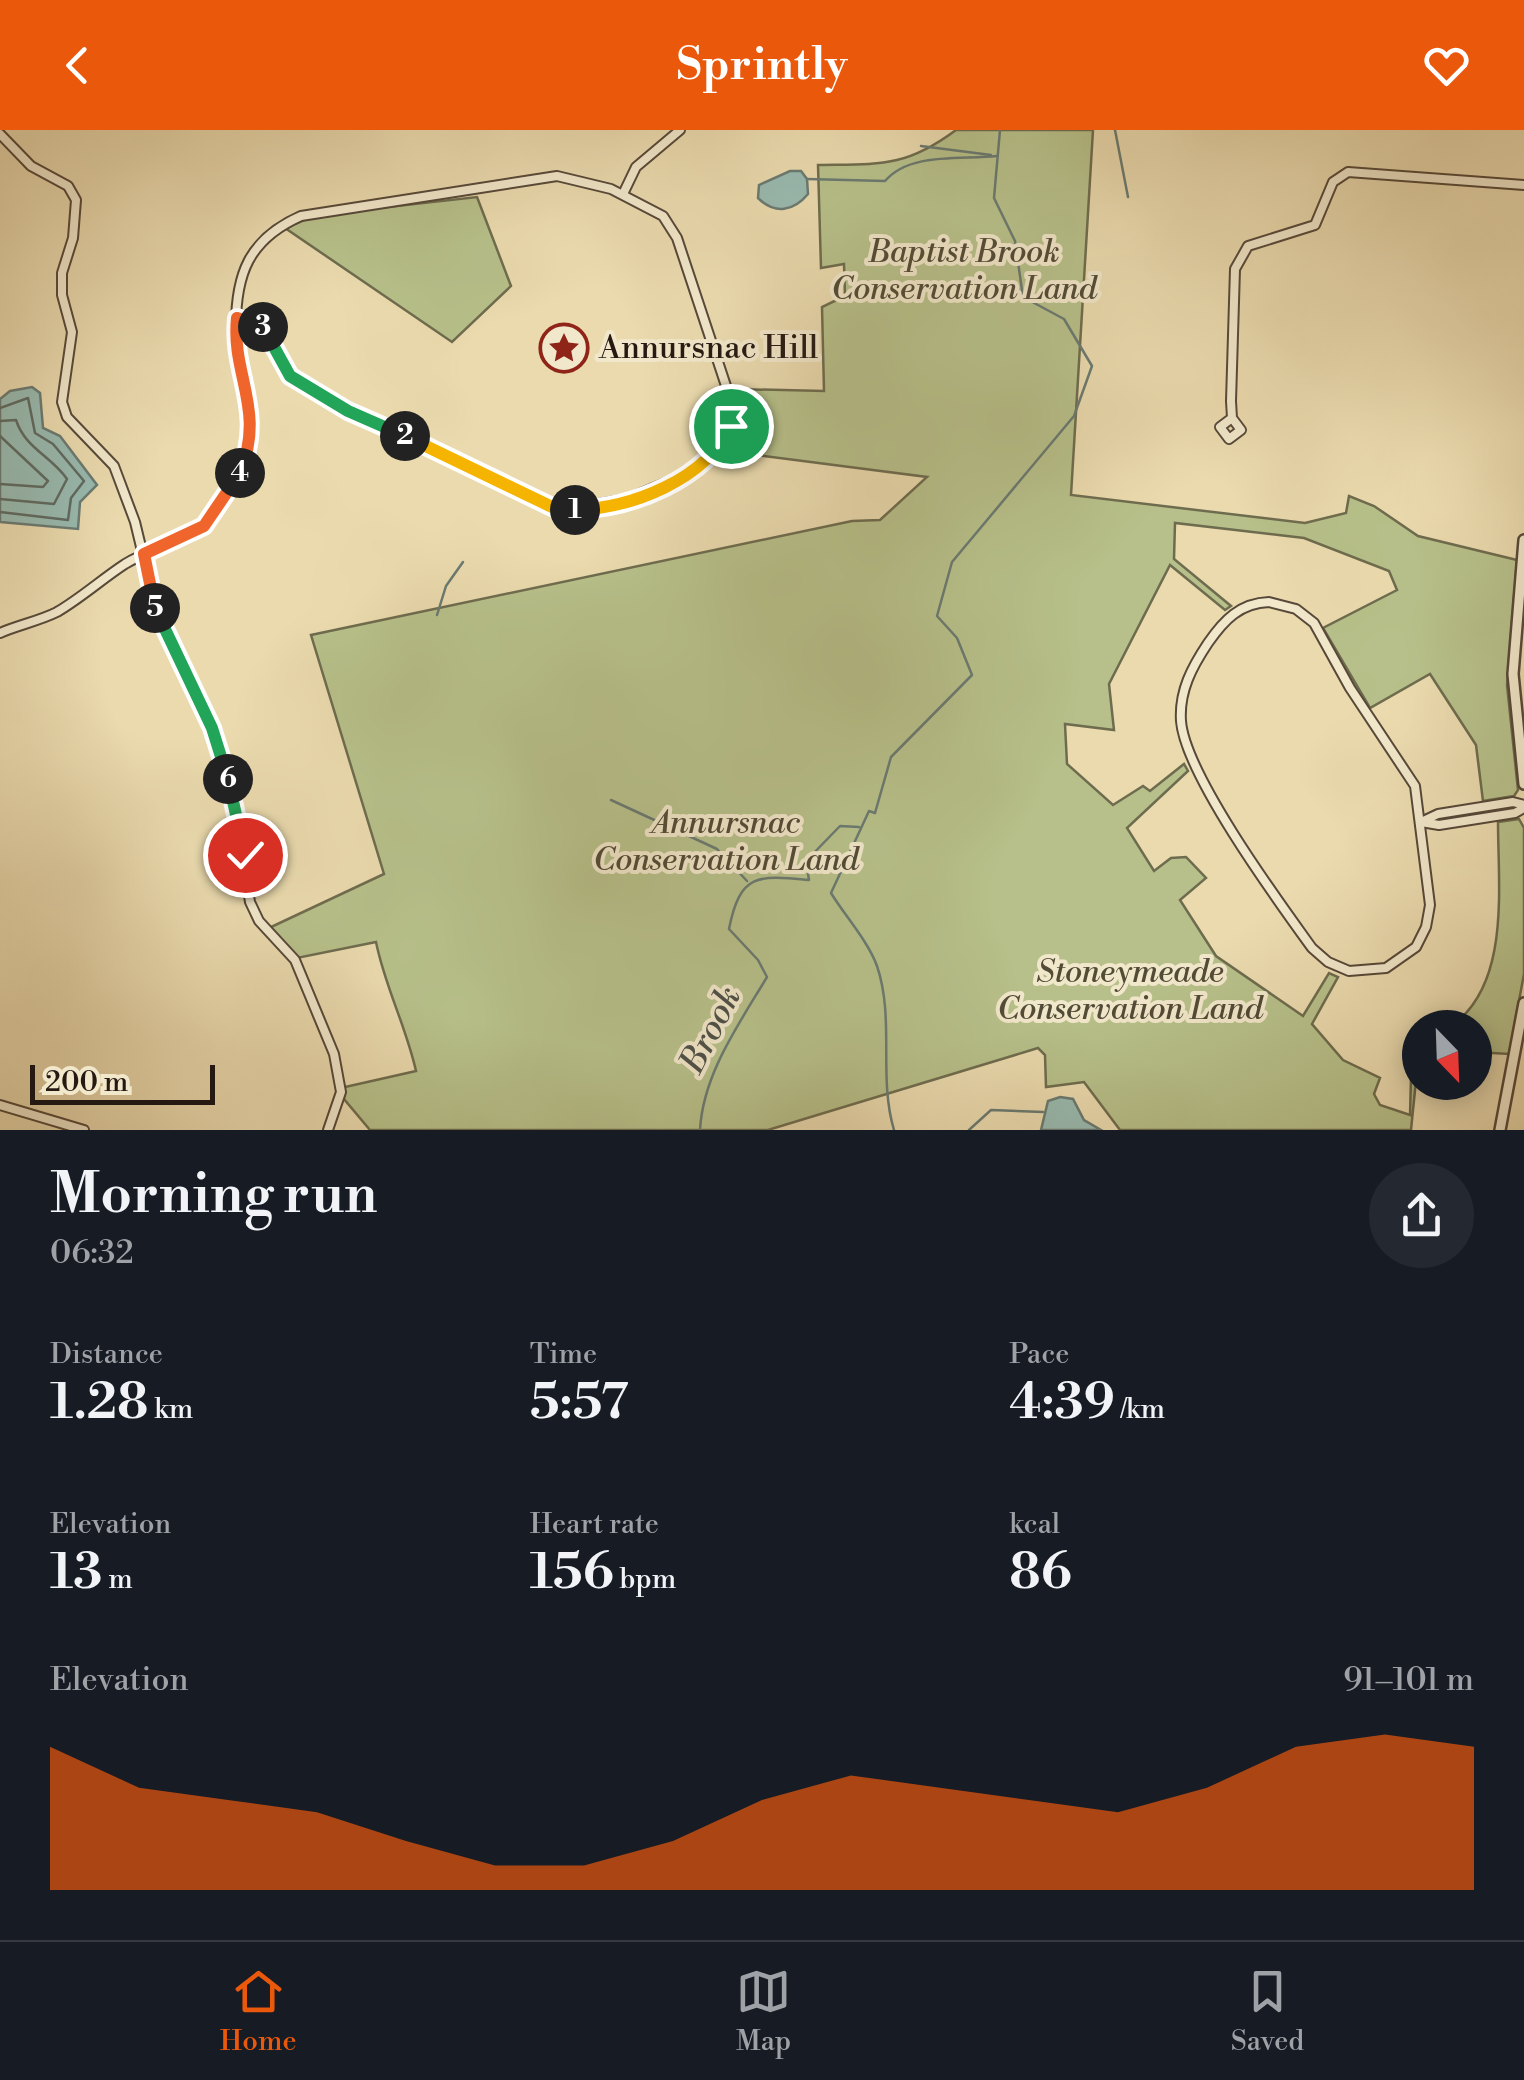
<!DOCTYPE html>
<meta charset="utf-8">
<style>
:root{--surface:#171b24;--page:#242831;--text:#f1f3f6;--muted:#9ea1a6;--line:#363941;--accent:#ea580c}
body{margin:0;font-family:"Libre Bodoni",serif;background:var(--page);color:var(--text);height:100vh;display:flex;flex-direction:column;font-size:38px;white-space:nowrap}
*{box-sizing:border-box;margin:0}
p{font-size:32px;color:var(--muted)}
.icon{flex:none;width:55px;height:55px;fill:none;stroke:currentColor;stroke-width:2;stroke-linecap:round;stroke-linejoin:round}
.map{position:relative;height:1000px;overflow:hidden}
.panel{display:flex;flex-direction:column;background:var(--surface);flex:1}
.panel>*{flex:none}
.needle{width:65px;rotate:157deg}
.fabs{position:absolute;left:1402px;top:880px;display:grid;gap:20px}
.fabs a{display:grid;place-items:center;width:90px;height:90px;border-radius:50%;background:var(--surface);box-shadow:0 5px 25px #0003;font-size:50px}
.scale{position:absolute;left:30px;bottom:25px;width:185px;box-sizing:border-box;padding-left:10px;border:5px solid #261912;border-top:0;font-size:28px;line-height:35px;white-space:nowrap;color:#261912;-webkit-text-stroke:8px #f1e7ca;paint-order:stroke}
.pin{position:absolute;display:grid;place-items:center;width:85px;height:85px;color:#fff;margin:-42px;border:5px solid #fff;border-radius:50%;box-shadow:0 2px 10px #0007}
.km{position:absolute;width:50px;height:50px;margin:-25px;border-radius:50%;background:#222;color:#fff;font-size:28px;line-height:50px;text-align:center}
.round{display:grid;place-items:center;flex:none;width:105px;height:105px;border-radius:52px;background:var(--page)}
.overview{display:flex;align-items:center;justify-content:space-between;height:170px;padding:0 50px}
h1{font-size:55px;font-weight:600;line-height:75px}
.stats{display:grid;grid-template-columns:repeat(3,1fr);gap:15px;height:170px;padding:10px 50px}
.stats div{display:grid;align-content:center}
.stats b{font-size:50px;font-weight:600}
.stats small{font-size:28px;font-weight:400}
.stats p{font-size:28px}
.chart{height:280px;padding:20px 50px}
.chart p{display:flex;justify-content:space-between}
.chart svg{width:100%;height:180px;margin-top:10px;fill:var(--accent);opacity:.7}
header{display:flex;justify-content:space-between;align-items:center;height:130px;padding:0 50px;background:var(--accent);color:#fff;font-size:45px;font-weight:600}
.tabs{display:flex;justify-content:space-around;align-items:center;height:140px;border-top:2px solid var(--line);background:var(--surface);font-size:28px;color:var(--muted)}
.tabs a{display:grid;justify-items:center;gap:5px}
.tabs .active{color:var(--accent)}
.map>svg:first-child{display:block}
.green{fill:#b7c08a;stroke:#6e6c4e;stroke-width:2.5}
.water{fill:#98bab0;stroke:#6a7a71;stroke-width:2.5}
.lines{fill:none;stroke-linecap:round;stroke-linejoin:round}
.shore{stroke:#5f6a61;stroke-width:2.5}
.stream{stroke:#6a7a71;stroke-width:2.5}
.minor-casing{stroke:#574939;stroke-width:12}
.tertiary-casing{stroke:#574939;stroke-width:14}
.minor{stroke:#f1e7ca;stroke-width:8}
.tertiary{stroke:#f1e7ca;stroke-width:9}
.split-1-casing{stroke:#fff;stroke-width:20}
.split-2-casing{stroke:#fff;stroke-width:20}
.split-3-casing{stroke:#fff;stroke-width:20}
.split-4-casing{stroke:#fff;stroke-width:20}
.split-5-casing{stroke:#fff;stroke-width:20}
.split-6-casing{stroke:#fff;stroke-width:20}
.split-7-casing{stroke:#fff;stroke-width:20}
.split-1{stroke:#f5b400;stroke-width:12}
.split-2{stroke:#f5b400;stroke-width:12}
.split-3{stroke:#22a559;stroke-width:12}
.split-4{stroke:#f0652b;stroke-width:12}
.split-5{stroke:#f0652b;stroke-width:12}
.split-6{stroke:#22a559;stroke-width:12}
.split-7{stroke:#22a559;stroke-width:12}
.labels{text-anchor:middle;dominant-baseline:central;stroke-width:8;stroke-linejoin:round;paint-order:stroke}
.park-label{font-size:32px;font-style:italic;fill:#524b36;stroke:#f1e7ca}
.poi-label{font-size:32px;fill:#261912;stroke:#f1e7ca;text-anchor:start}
.water-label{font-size:35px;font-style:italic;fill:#4e5149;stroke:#f1e7ca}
</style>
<header><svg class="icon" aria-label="back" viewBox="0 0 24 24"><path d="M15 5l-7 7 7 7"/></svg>Sprintly<svg class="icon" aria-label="heart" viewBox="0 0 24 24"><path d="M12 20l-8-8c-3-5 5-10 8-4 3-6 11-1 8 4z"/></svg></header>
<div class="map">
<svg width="1524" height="1000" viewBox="0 0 1524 1000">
<rect width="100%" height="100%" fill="#eadaae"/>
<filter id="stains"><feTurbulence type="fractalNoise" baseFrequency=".002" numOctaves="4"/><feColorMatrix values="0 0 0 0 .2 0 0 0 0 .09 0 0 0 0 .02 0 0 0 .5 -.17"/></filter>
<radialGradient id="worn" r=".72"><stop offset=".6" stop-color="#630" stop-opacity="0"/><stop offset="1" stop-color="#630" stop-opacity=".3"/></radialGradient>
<g class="green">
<path d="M956 0H1093L1071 365 1305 393 1346 383 1349 366 1374 376 1418 406 1517 430 1507 555 1518 660 1514 666 1483 671 1476 615 1430 544 1370 578 1323 498 1397 460 1389 441 1304 408 1175 393 1174 429 1231 476 1225 480 1170 435 1109 554 1114 600 1065 594 1067 634 1113 675 1143 656 1150 661 1184 634 1188 641 1127 698 1154 741 1171 728 1186 727 1206 748 1180 770 1216 826 1303 886 1329 843 1338 847 1312 894 1343 930 1380 948 1374 964 1380 975 1410 985 1412 911H1420L1411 1000H1120L1084 952 1046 957 1045 925 1038 918 768 1000H370L344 969 345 957 416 941C406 896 385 857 376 812L297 828 269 798 384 744 311 505 852 391 880 390 927 347 725 321 736 289 735 259 824 261 822 177 845 166 844 134 821 138 818 35C879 34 905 38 956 0Z"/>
<polygon points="477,67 511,156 452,212 285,98 316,85"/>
<path d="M1519 689 1524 698V844L1509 924 1475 922V898L1450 897C1511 856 1498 757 1498 692Z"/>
</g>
<g class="water">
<path d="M790 41H801L807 49 808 64C794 81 775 85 758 68L759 55Z"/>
<polygon points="32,257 40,263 43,298 60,306 97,355 80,372 78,399 0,392 0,269 10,261"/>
<polygon points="1060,967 1073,969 1084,990 1101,1000 1041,1000 1048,971"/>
</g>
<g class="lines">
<g class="shore">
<polyline points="0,278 28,268 35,303 53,314 84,351 71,368 68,390 0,382"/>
<path d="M0 291 16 290C25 318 51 326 67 349L54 374 0 369"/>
<polyline points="0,306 48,351 43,357 0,354"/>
</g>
<g class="stream">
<polyline points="1115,0 1128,67"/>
<polyline points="921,16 991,25"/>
<path d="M807 49 885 51C910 22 960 30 997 26"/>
<polyline points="437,485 446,456 463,432"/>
<polyline points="611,670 717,719 747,751"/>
<path d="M700 1000C703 944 739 894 767 847L758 830 729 799C740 743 758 745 809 750L806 731 840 696 859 697"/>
<path d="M894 1000C878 947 895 889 877 836 868 811 845 786 831 763L869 681 875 683 891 627 972 545 957 508 937 486 952 432 1074 286 1092 236 1064 189 1023 167 1015 111 994 68 1000 0"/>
<polyline points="969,1000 991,980 1043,982"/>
</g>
<g class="minor-casing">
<g id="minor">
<polyline points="0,4 31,36 68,56 76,70 73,108 62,143 62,165 72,202 62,272 67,287 114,336 135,392 156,479 212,597 232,662 250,772 259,791 295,830 334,924 341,962 328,1000"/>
<polyline points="623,64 636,37 680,0"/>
<polyline points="1232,288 1220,297 1229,309 1241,300 1232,288 1231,271 1235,139 1248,116 1315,95 1333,52 1348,42 1524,55"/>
<path d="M1269 472 1296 479 1314 493 1350 558 1415 656 1430 775 1426 797 1416 817 1386 838 1349 841 1328 832 1312 818C1278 771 1185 644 1181 591 1179 561 1192 537 1208 513 1224 490 1240 473 1269 472Z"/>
<path d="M0 503C18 495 39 491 57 482 81 468 102 449 125 434 154 416 196 410 217 382 235 359 251 328 252 299 253 265 236 234 236 201 235 144 249 109 301 86L557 46 611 59 663 86 677 108 733 277 725 308 696 340 627 369 565 380 310 259 291 246 263 197 237 188"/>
<polyline points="1421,692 1438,684 1513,672 1524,675"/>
<polyline points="1421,692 1439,695 1515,683 1524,678"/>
<polyline points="0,975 84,1000"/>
</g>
</g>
<g class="tertiary-casing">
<g id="tertiary">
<polyline points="1524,410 1513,544 1524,654"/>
<polyline points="1500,1000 1524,873"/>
</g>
</g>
<use href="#minor" class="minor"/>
<use href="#tertiary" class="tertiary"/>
</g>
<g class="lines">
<g class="split-1-casing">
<path id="split-1" d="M575 380C632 378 705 350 731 296"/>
</g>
<g class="split-2-casing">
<polyline id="split-2" points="405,306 552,377 575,380"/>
</g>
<g class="split-3-casing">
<polyline id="split-3" points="263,197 290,246 348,281 405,306"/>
</g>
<g class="split-4-casing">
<path id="split-4" d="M240 343C266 279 231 245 237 188L263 197"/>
</g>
<g class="split-5-casing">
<polyline id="split-5" points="155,478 144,424 204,396 240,343"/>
</g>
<g class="split-6-casing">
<polyline id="split-6" points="155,478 212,598 228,649"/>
</g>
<g class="split-7-casing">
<polyline id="split-7" points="228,649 245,725"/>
</g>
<use href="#split-1" class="split-1"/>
<use href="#split-2" class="split-2"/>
<use href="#split-3" class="split-3"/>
<use href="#split-4" class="split-4"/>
<use href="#split-5" class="split-5"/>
<use href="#split-6" class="split-6"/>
<use href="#split-7" class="split-7"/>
</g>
<defs>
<g id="sight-ring" transform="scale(2.5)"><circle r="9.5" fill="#f1e7ca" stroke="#8f2418" stroke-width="1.5"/><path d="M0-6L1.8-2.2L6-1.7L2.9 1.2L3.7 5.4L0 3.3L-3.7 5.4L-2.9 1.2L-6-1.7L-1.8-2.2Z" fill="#8f2418"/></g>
</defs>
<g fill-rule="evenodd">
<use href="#sight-ring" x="564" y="218"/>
</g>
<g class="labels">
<g class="park-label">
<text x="964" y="122">Baptist Brook<tspan x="964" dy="37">Conservation Land</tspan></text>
<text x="726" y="693">Annursnac<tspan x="726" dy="37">Conservation Land</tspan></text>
<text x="1130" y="842">Stoneymeade<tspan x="1130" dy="37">Conservation Land</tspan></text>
</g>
<g class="poi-label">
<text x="599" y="218">Annursnac Hill</text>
</g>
<g class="water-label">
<text transform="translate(711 900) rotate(-63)">Brook</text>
</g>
</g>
<rect width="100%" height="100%" filter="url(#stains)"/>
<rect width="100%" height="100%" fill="url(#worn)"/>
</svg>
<div class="fabs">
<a><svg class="needle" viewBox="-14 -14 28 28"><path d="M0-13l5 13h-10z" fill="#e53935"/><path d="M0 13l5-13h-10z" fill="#9ea1a6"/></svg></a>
</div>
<div class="scale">200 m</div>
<div class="pin" style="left:731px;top:296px;background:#1e9e55"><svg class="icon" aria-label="arrive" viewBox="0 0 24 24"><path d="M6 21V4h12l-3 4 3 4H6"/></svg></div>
<div class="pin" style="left:245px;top:725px;background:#d93025"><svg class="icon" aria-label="check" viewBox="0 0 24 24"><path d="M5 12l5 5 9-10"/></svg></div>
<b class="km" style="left:575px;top:380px">1</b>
<b class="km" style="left:405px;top:306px">2</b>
<b class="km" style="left:263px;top:197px">3</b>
<b class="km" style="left:240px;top:343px">4</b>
<b class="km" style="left:155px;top:478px">5</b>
<b class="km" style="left:228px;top:649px">6</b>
</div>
<section class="panel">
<div class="overview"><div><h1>Morning run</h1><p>06:32</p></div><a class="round"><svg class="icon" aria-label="share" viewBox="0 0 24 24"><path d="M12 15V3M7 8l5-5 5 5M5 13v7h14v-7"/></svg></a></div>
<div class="stats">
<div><p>Distance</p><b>1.28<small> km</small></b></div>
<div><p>Time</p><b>5:57</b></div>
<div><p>Pace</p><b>4:39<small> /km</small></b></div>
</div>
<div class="stats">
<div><p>Elevation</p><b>13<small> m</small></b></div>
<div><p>Heart rate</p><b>156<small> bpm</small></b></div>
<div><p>kcal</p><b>86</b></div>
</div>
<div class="chart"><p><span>Elevation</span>91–101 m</p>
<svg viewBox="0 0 160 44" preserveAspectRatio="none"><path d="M0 44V9L10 19L20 22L30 25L40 32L50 38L60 38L70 32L80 22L90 16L100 19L110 22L120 25L130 19L140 9L150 6L160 9V44z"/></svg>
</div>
</section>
<nav class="tabs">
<a class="active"><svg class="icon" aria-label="home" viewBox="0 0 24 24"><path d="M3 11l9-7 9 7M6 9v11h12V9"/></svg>Home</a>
<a><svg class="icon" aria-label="map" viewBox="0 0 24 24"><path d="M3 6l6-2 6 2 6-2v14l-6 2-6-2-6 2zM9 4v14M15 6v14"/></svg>Map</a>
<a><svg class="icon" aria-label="saved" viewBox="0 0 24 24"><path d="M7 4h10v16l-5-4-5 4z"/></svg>Saved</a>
</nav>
